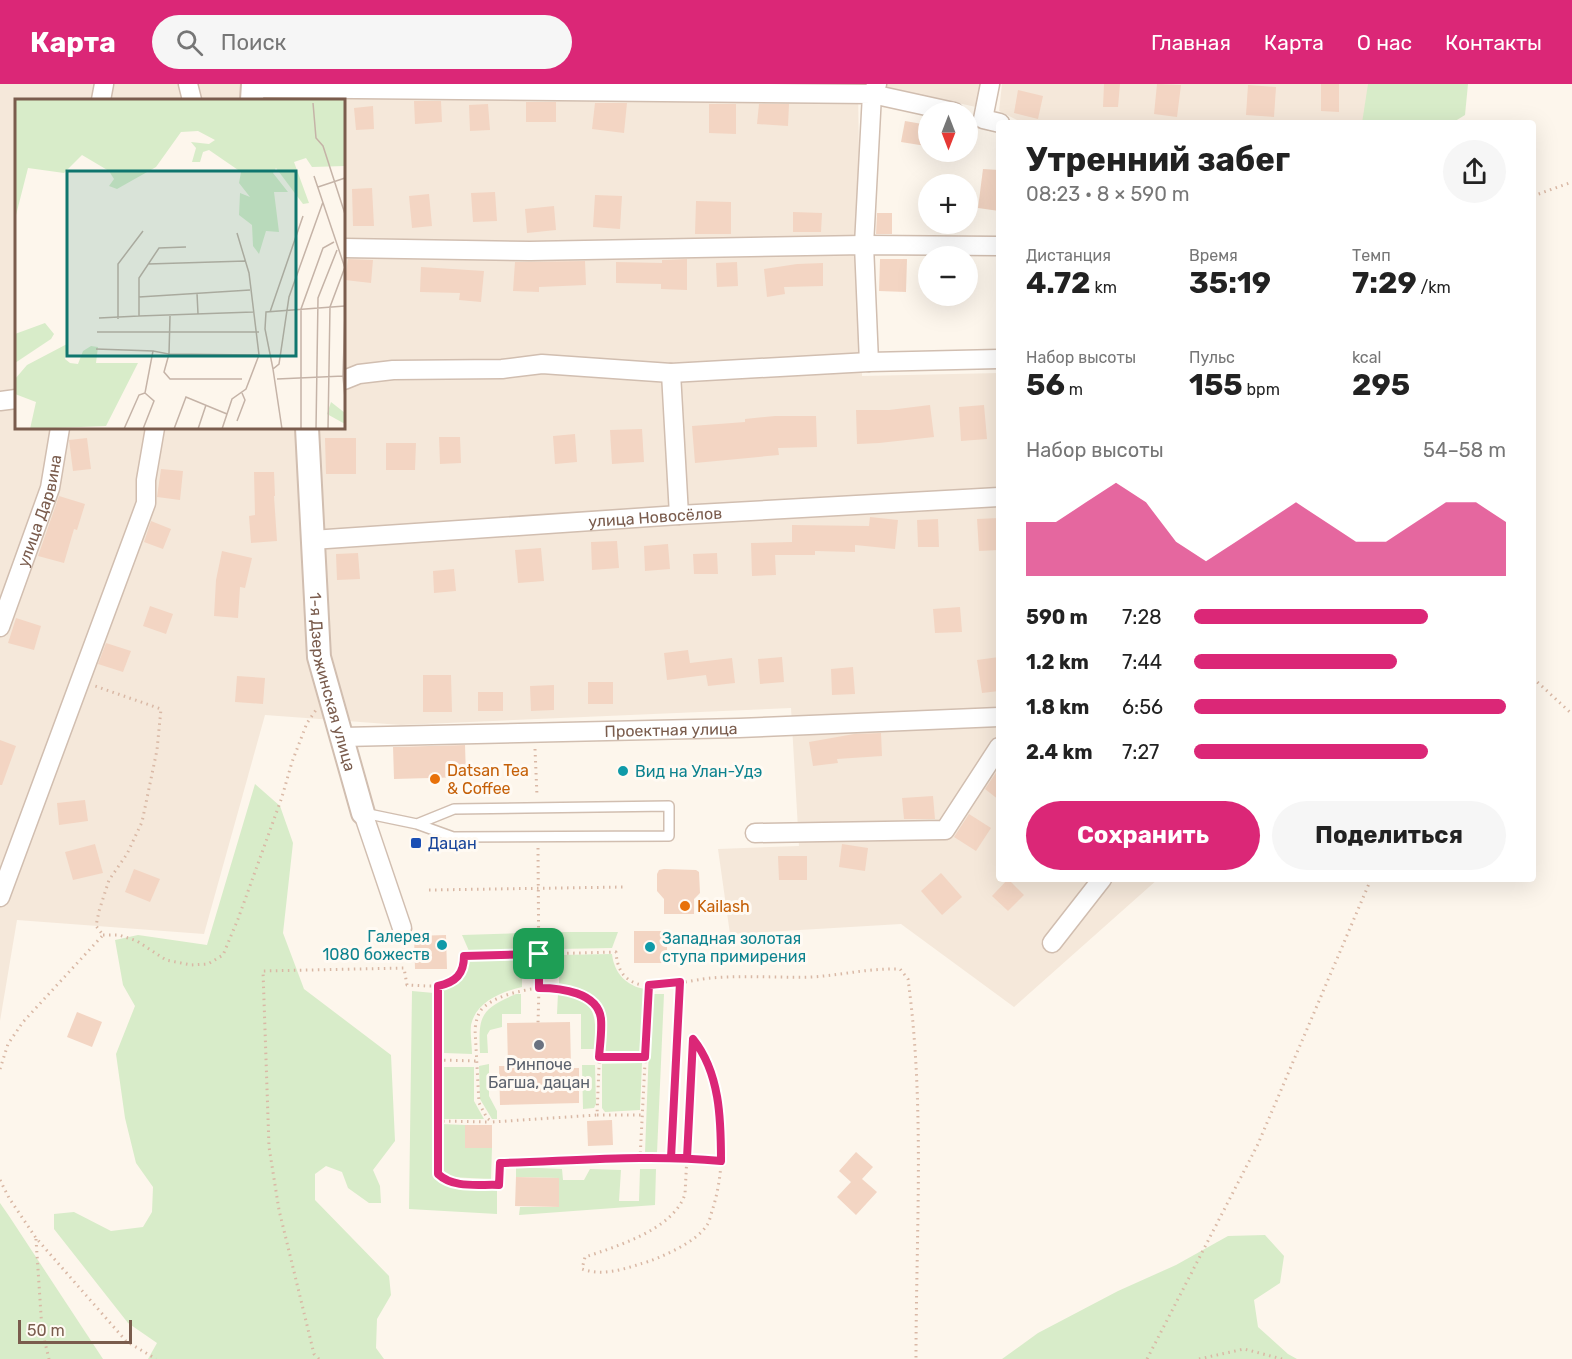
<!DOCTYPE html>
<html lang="ru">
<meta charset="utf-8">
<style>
:root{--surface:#fff;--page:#f6f6f6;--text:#222;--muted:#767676;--accent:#db2777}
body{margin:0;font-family:Rubik,sans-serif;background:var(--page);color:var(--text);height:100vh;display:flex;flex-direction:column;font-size:22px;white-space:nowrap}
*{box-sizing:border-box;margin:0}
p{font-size:20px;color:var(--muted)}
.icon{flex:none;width:33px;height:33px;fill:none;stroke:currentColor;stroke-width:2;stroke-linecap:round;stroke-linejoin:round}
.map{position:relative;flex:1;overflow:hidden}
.details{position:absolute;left:996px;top:36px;width:540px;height:762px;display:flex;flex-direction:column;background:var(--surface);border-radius:6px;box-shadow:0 6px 24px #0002}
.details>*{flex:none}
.needle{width:39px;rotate:180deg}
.tools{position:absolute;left:918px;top:18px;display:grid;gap:12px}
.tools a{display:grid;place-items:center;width:60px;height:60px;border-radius:50%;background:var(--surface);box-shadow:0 6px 24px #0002;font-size:30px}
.scale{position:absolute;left:18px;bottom:15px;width:114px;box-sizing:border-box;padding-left:6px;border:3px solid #7a5c4d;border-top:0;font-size:16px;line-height:21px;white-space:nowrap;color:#7a5c4d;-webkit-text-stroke:4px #fffaf3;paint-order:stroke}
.pin{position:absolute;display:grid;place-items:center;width:51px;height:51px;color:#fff;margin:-26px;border-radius:12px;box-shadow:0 3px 9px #0006}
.round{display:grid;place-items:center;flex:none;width:63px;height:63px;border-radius:32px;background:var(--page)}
.summary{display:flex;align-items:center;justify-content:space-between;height:102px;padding:0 30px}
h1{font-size:33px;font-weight:700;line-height:45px}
.stats{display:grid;grid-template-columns:repeat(3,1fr);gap:9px;height:102px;padding:6px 30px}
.stats div{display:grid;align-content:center}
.stats b{font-size:30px;font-weight:700}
.stats small{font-size:16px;font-weight:400}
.stats p{font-size:16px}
.chart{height:168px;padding:12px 30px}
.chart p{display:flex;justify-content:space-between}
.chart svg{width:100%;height:108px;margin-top:6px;fill:var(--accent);opacity:.7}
.button{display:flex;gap:12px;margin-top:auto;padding:12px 30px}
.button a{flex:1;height:69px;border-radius:36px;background:var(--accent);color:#fff;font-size:24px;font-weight:700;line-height:69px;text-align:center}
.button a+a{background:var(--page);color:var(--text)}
ul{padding:0 30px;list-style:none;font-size:20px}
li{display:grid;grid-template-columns:96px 72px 1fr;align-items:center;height:45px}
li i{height:15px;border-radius:8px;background:var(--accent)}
header{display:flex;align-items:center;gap:36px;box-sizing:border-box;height:84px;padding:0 30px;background:var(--accent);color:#fff}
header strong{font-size:28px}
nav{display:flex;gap:33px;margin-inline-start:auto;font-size:21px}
.search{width:420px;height:54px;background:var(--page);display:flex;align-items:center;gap:15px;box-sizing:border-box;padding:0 21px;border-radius:33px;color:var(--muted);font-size:22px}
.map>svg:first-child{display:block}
.residential{fill:#f5e8da;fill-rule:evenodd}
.green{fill:#d8ecc9}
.building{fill:#f3d5c3}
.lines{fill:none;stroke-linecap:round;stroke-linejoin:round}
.service-casing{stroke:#d1beb0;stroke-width:12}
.minor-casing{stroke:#d1beb0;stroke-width:21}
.tertiary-casing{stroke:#d1beb0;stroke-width:26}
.path{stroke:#d9b8a5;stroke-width:3;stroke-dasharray:1.5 4.5;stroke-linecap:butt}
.service{stroke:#fff;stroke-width:9}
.minor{stroke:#fff;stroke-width:18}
.tertiary{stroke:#fff;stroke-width:22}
.route-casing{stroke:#fff;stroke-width:12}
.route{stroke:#db2777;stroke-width:8}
.culture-dot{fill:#0f9aa8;stroke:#fffaf3;stroke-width:2}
.food-dot{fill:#e8710a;stroke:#fffaf3;stroke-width:2}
.transit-dot{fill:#1a4fb4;stroke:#fffaf3;stroke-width:2}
.worship-dot{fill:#6b7280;stroke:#fffaf3;stroke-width:2}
.labels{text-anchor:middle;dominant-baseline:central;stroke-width:6;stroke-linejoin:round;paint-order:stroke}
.street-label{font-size:16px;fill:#7a5c4d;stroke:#fffaf3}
.food-label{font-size:16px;fill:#c56008;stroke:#fffaf3;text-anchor:start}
.culture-label{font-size:16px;fill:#0d838f;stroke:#fffaf3;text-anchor:start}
.transit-label{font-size:16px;fill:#164399;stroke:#fffaf3;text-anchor:start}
.worship-label{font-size:16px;fill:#5b616d;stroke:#fffaf3}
.inset-road{fill:none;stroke:#c5b3a7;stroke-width:1.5}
.view{fill:#0f766e;fill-opacity:0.15;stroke:#0f766e;stroke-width:3}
.inset-edge{fill:none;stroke:#7a5c4d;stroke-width:3}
</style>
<header>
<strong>Карта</strong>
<div class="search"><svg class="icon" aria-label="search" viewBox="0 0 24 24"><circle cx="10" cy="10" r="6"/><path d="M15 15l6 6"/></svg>Поиск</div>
<nav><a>Главная</a><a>Карта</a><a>О нас</a><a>Контакты</a></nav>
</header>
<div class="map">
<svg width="1572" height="1275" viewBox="0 0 1572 1275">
<rect width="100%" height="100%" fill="#fdf6ec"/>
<g class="residential">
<path d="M0 0H858L862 292 999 289V795H1158L1014 923 901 840 730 850 718 765 799 762 791 624 401 641 265 631 204 850 17 836 0 937ZM16 16H344V344H16Z"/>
<polygon points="872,0 980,0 976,23"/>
<polygon points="1002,0 1387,0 1387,39 1023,39 999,27"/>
</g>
<g class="green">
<polygon points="1368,0 1468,0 1465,31 1452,39 1362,39"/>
<polygon points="255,700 280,722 293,759 283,849 304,905 391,971 395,1057 373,1086 380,1102 381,1119 369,1119 348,1104 342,1088 326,1082 315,1090 315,1116 389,1192 391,1211 377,1235 376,1264 384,1275 148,1275 157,1259 128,1239 54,1145 54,1130 74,1128 111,1147 143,1143 152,1128 153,1103 136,1079 125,1034 116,970 135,922 123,901 115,856 138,851 207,861"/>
<polygon points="559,848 618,848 612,864 559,865"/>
<polygon points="522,849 521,866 469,867 462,851"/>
<path d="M612 870C614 889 627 903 646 905L643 967 605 968C605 957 607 943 605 933 601 913 576 904 559 902V871Z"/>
<path d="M522 872V903C501 908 476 918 471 941 470 950 472 961 472 970L444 969 443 906C458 900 465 890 468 874Z"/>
<path d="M412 907 434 909V1089C443 1111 477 1104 497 1104V1130L409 1125Z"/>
<path d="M558 909C597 914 596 931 595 965H581V930H557Z"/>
<path d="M516 910H521V930H502V943L490 946 487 951 488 969H480C478 931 481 925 516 910Z"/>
<polygon points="651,910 664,910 657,1069 645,1069"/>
<polygon points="642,979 640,1026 605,1028 602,1024 602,980"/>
<polygon points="489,980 489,1012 497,1027 497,1035 492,1035 480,1015 479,982"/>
<polygon points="582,981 595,981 596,1020 594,1024 583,1025"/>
<polygon points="441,983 474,983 474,1017 484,1035 441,1035"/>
<polygon points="441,1040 465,1041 465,1064 492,1064 491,1095 448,1093 442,1088"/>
<polygon points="516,1083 562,1085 563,1096 584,1096 590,1085 621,1086 619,1117 639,1117 640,1085 656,1085 655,1121 519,1131 520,1123 559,1123 559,1094 516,1093"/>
<polygon points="0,1119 9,1132 103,1275 0,1275"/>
<polygon points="1265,1151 1284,1172 1280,1199 1254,1216 1258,1243 1288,1270 1297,1275 1002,1275 1038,1249 1118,1207 1176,1181 1228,1152"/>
</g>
<g class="building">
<polygon points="1104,0 1120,0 1118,23 1103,23"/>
<polygon points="1157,0 1181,1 1177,33 1154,30"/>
<polygon points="1321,0 1339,0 1339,28 1321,27"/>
<polygon points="1248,1 1276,3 1274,33 1246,31"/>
<polygon points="1018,6 1043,12 1038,35 1014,29"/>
<polygon points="414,17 441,17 442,38 415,40"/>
<rect x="526" y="18" width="30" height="20"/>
<polygon points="595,19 627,19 624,49 592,45"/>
<polygon points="488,20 490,46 470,47 469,21"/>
<polygon points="709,20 736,20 736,50 709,49"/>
<polygon points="759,20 789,20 788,42 757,40"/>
<polygon points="373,22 374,45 356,46 354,24"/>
<polygon points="905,37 928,41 926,62 901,58"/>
<polygon points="983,85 999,86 999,127 978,124"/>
<polygon points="372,104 374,142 353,142 352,105"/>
<polygon points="495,108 497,137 473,138 471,109"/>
<polygon points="429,110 432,142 412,144 409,112"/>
<polygon points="595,111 622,112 620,145 593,143"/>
<polygon points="696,117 731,118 731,150 695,150"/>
<polygon points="554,122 556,146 527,149 525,125"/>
<polygon points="793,128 822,129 821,148 793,148"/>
<polygon points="877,129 892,129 892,150 876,150"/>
<polygon points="348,175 373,176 371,199 345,196"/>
<polygon points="687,175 687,206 661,205 661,200 616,199 616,178 662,179 662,176"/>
<polygon points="880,175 907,175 906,208 879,207"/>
<polygon points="585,177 586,201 539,203 539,208 513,207 515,178"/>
<polygon points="737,178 738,202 717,203 716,179"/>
<polygon points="823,179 823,202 784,203 785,210 767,213 764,185 797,180"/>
<polygon points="421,183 484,187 481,218 459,216 460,209 420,208"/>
<polygon points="930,321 934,353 879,359 857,360 856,326 889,326"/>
<polygon points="984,321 987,355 961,357 959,323"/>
<polygon points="775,332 816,332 817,363 778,364 779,371 695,379 692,342 745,338 745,335"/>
<polygon points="642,345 644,378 612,380 610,346"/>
<polygon points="575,350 577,378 555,380 553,352"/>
<polygon points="439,353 460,353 461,379 440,380"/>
<polygon points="87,354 91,385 73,387 69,356"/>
<polygon points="325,354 356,354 356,390 326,390"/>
<polygon points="386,359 416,359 415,386 386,386"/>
<polygon points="161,385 183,387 180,416 157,413"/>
<polygon points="254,388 274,388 275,412 274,412 277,457 251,459 249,432 255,431"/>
<polygon points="59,412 85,420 77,446 74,445 64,479 38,472"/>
<polygon points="870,433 898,436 895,465 855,461 855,468 815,467 815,471 775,471 776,491 752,492 751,459 792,458 792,441 869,442"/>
<polygon points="999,434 999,466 979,467 977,435"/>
<polygon points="938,435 939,463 918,463 917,436"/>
<polygon points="151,437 171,445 163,465 144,458"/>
<polygon points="617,457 619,484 592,486 591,458"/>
<polygon points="668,460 670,485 645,487 644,462"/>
<polygon points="541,464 544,497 518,499 515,466"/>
<polygon points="222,467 252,474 245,504 240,503 238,534 214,532 216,496"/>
<polygon points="358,469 360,495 337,496 336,470"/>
<polygon points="717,469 718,490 694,490 693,470"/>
<polygon points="454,485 456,507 434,509 433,487"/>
<polygon points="150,522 173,530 166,550 143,542"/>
<polygon points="960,523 962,548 935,549 933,525"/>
<polygon points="16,534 41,542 34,566 8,559"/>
<polygon points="106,559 131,567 123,588 98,580"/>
<polygon points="688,566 690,579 732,574 735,599 708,602 706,591 667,596 664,569"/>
<polygon points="782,573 784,598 760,600 758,575"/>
<polygon points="999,573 999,607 982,609 977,576"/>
<polygon points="853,583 855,610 832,611 831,585"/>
<polygon points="423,591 451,591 452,628 423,628"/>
<polygon points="237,592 265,594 263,620 235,618"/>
<rect x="588" y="598" width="25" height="22"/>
<polygon points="554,601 554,626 531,627 530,602"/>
<rect x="478" y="608" width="25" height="19"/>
<polygon points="881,649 882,672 837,675 838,679 813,682 809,658 854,650"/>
<polygon points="0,656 16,662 2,701 0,701"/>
<polygon points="465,661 466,693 394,695 393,663"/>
<polygon points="999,684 999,716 985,705"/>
<polygon points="933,712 935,735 904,735 902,714"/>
<polygon points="85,716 88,737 59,741 57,719"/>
<polygon points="969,730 991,744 976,767 954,753"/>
<polygon points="95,760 103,789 73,796 65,768"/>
<polygon points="842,760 868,764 865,787 839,783"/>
<polygon points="778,772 807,772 807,796 779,796"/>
<polygon points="134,785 160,795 150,818 125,808"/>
<polygon points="664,785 696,786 699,788 700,809 694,815 694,830 664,830 664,815 657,807 657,790 659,786"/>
<polygon points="941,789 962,813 942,831 921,807"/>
<polygon points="1008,795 1024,811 1008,827 992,812"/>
<rect x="634" y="847" width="33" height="32"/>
<polygon points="446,851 447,885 415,885 414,852"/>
<polygon points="77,928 102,938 92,963 67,953"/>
<polygon points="570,938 571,984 579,984 579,1019 500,1021 499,982 508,982 507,939"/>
<polygon points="612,1036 613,1061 588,1062 587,1037"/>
<rect x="465" y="1041" width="27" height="23"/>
<polygon points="856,1068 873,1083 862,1095 877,1108 856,1131 837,1113 851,1098 839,1087"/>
<polygon points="516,1093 559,1094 559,1123 515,1122"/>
</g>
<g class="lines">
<g class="service-casing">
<polyline id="service" points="364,729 417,740 453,753 669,752 669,722 454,725 417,740"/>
</g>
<g class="minor-casing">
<g id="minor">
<polyline points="188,0 192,16"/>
<polyline points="877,0 872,10 954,28"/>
<polyline points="990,0 983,35 1000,39"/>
<polyline points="253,4 872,10 864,161 869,278"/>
<polyline points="101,16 104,0"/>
<polyline points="344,164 530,167 864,161 999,162"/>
<polyline points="671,289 679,431"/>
<polyline points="344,296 359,290 393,286 502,285 542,280 671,289 869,278 999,275"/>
<polyline points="0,317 16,315"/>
<path id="s1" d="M312 456 679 431 999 413"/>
<path id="s2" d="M0 543 50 404 60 344"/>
<path id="s3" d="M343 653 739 644 999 633"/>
<polyline points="363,729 402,844"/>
<polyline points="755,749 945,746 999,663"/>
<polyline points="0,813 146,419 146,396 155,344"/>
<polyline points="1052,859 1102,795"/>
</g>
</g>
<g class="tertiary-casing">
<g id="tertiary">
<polyline points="252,16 253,0"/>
<path id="s4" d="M307 344 319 573 363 729"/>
</g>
</g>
<g class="path">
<polyline points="1533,112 1572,98"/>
<polyline points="1533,594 1572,630"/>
<polyline points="535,665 537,712"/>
<path d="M538 764 539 904C564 904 590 907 601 933L597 1031 492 1038 487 1034 479 1019 475 945C476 938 477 932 481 926 493 912 522 906 539 904L538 939"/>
<polyline points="429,806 624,803"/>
<polyline points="103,851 119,851 137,857 166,876 191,881 208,880 223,871 238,835 282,713 292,678 307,639 316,626"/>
<path d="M438 902 437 1022 438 1090C454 1105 479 1100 499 1101L500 1079 671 1074 680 898"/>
<path d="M693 955C701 966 709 978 712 991 723 1033 726 1082 713 1124 711 1129 710 1137 707 1141 697 1158 659 1175 640 1180 621 1186 602 1192 582 1185L585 1173C618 1162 674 1145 685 1110Z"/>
<polyline points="599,973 645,973"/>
<polyline points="438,976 477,977"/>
<polyline points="0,985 8,960 23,938 103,851 96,842 99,827 109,796 127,770 142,738 157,666 161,625 95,602"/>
<polyline points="597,1031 642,1031"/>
<polyline points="437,1037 490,1038"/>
<polyline points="671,1074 720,1077"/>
<polyline points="640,1075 649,901"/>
<polyline points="0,1096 9,1114 36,1154 126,1257 156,1275"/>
<polyline points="36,1155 42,1246 49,1275"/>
<path d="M319 1275 314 1270 279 1126 269 1063 263 887 404 884 407 901C435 902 463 908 464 872L616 868C617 883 622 895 638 900 656 905 692 896 711 894 745 891 778 894 812 893 842 891 870 884 900 885L908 895C925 1021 916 1148 916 1275"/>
<polyline points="1147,1275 1258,1060 1371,795"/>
<polyline points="1199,1275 1244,1265 1282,1275"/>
</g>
<use href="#service" class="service"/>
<use href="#minor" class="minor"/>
<use href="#tertiary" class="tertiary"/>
</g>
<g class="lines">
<g class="route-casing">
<path id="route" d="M539 870 464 872C464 890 456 898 438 902V1090C454 1105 479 1100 499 1101L500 1079C573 1077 648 1070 721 1077 721 1035 720 989 693 955L687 1074H671L680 898 649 901 645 973H599C600 961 602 947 601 935 598 908 560 904 539 904V870"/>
</g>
<use href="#route" class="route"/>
</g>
<g class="culture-dot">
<circle cx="623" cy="687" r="6"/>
<circle cx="442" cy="861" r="6"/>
<circle cx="650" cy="863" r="6"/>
</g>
<g class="food-dot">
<circle cx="435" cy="695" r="6"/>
<circle cx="685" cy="822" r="6"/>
</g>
<rect class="transit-dot" x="410" y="753" width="12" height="12" rx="3"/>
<circle class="worship-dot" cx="539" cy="961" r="6"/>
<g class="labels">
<g class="street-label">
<text stroke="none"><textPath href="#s2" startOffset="123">улица Дарвина</textPath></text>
<text stroke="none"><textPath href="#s1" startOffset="344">улица Новосёлов</textPath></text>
<text stroke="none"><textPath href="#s4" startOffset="256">1-я Дзержинская улица</textPath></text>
<text stroke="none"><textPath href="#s3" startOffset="328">Проектная улица</textPath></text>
</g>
<g class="food-label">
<text x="447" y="686">Datsan Tea<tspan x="447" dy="18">&amp; Coffee</tspan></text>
<text x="697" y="822">Kailash</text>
</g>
<g class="culture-label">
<text x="635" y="687">Вид на Улан-Удэ</text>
<text x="430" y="852" text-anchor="end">Галерея<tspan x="430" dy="18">1080 божеств</tspan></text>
<text x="662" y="854">Западная золотая<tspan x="662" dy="18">ступа примирения</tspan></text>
</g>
<g class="transit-label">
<text x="428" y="759">Дацан</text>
</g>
<g class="worship-label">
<text x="539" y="980">Ринпоче<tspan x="539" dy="18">Багша, дацан</tspan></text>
</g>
</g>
<g transform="translate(15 15)">
<rect width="330" height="330" fill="#fdf6ec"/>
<path d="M0 0H330V67L297 68 291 59 279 63 294 104 288 105 261 69 258 74 273 93H259L264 133 251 132 244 155 238 147 237 126 224 116 225 94 235 98 224 84 226 73 194 51 188 53 185 63H177L181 49 176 43 194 45 200 41 183 32 166 33 141 68 102 90 94 87 99 80 94 72 67 56 49 74 13 69 0 120ZM30 224 39 235 36 240 0 264V235ZM52 245 50 260 55 264 63 265 68 252 76 247 83 248 81 264H123L91 327 15 330 21 303 0 295V280L12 266ZM316 303 330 314V325L312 315Z" fill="#d8ecc9"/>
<path class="inset-road" d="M298 4 301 39 308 47 330 115M299 77 330 169M303 88 330 79M171 148 144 149 124 179V217L238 213M133 165 231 162M182 194 183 215M124 198 235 191M255 213 288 117M155 217 154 255 244 256M84 219 124 217M103 220V165L128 132M82 233H244M81 250 138 252 130 294 124 296 109 330M138 252 154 255 149 273 155 280H227M258 270 250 230 251 213 330 207M328 277 330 213M262 280 328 277 330 299M222 322 230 301 227 294M128 330 139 302 130 294M159 330 171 298 212 315M183 330 191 306M207 330 217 300 231 290 244 256 234 174 222 134M267 330 258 270 264 265 274 198 308 103M286 330V210L308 149 319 143M301 330 303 199 322 151M313 330 315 208 330 168"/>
<path class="view" d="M52 72H281V257H52Z"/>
<rect width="330" height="330" class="inset-edge"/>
</g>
</svg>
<div class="tools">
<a><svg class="needle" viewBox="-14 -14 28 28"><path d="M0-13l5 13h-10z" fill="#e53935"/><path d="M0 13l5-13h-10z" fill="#767676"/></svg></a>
<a>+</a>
<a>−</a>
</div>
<div class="scale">50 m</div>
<div class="pin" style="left:539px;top:870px;background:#1e9e55"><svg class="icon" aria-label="arrive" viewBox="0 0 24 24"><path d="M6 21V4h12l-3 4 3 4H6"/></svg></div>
<section class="details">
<div class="summary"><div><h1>Утренний забег</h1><p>08:23 · 8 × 590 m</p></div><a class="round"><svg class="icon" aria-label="share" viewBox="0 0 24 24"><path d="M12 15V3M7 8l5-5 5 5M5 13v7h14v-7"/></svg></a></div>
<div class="stats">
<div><p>Дистанция</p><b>4.72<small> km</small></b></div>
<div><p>Время</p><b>35:19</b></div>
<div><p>Темп</p><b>7:29<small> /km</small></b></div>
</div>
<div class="stats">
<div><p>Набор высоты</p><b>56<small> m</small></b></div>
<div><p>Пульс</p><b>155<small> bpm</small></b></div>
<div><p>kcal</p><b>295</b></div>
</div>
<div class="chart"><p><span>Набор высоты</span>54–58 m</p>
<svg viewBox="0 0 160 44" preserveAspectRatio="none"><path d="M0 44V22L10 22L20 14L30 6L40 14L50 30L60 38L70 30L80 22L90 14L100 22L110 30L120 30L130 22L140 14L150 14L160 22V44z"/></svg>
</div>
<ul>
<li><b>590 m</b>7:28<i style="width:75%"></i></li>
<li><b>1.2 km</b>7:44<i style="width:65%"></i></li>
<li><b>1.8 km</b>6:56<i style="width:100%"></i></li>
<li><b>2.4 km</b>7:27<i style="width:75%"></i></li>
</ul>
<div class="button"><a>Сохранить</a><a>Поделиться</a></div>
</section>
</div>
